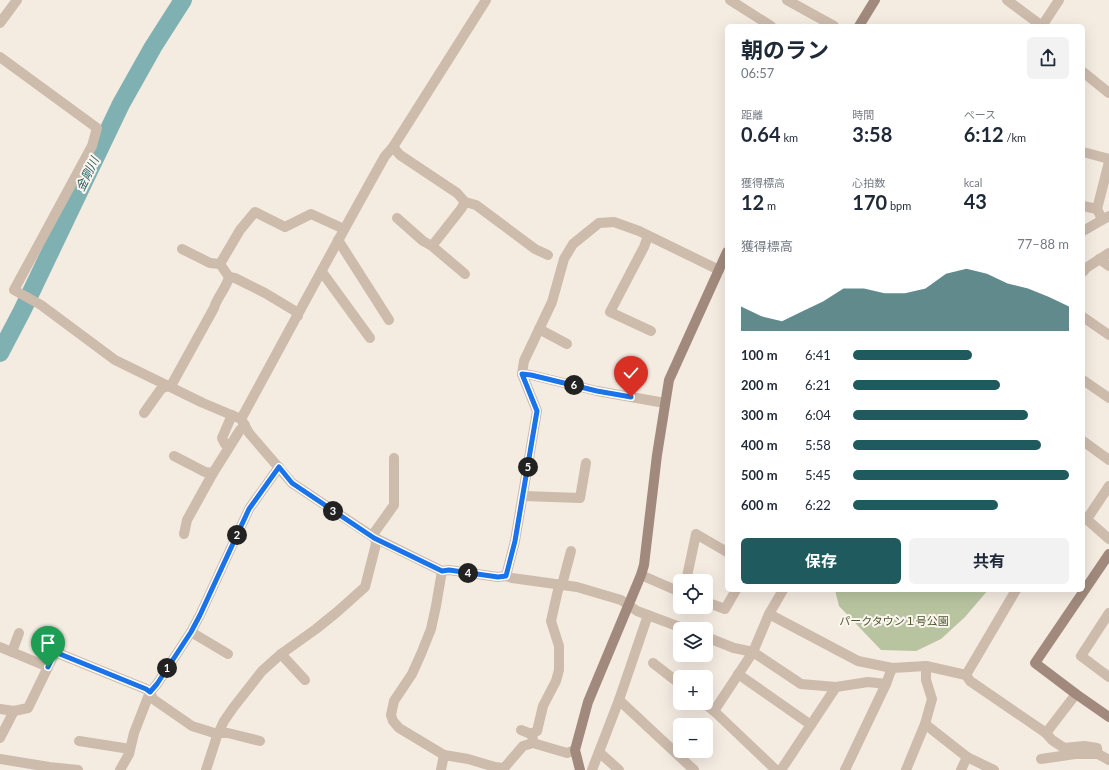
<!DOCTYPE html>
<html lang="ja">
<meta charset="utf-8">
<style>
:root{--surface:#fff;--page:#f2f2f3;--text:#1f2937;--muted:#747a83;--accent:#1f5a5e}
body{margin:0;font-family:Lato,"Noto Sans JP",sans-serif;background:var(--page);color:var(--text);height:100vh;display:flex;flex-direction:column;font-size:15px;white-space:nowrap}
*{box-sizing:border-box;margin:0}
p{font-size:13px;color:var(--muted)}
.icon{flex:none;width:22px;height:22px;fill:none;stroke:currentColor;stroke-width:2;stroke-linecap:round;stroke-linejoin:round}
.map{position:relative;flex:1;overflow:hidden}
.sheet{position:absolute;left:725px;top:24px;width:360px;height:568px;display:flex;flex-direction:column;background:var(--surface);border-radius:6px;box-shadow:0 4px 16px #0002}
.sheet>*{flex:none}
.controls{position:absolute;left:673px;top:574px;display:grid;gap:8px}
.controls a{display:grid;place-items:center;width:40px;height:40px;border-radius:6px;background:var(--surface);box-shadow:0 4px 16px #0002;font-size:20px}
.pin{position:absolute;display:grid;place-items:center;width:34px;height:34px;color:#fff;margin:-41px -17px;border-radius:50% 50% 50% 0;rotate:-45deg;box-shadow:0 0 4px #0007}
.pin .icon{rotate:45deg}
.km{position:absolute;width:20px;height:20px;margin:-10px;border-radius:50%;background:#222;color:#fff;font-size:11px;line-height:20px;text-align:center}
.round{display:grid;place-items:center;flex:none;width:42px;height:42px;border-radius:6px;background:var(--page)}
.summary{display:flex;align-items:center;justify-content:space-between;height:68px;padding:0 16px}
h1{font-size:22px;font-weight:700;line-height:30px}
.figures{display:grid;grid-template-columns:repeat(3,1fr);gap:6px;height:68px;padding:4px 16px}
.figures div{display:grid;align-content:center}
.figures b{font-size:20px;font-weight:700}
.figures small{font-size:11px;font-weight:400}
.figures p{font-size:11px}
.chart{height:112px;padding:8px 16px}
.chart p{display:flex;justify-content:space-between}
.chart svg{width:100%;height:72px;margin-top:4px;fill:var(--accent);opacity:.7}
.button{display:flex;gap:8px;margin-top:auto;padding:8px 16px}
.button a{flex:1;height:46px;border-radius:6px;background:var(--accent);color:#fff;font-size:16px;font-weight:700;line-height:46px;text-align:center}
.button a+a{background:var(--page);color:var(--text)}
ul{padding:0 16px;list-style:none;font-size:13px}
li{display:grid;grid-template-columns:64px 48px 1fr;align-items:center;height:30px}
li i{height:10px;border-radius:5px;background:var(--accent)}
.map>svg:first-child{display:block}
.green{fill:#b8c4a0}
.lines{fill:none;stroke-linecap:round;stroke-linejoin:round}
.river{stroke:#7fb0b2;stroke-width:18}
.street{stroke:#cdbbac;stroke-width:10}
.secondary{stroke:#a18a7d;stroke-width:10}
.route-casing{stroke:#fff;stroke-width:8}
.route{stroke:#1a73e8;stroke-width:5}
.labels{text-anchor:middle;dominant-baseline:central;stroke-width:4;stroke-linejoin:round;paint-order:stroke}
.park-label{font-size:11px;fill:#4a5a2e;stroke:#fbf5ee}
.water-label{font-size:12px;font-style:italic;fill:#1f5a5e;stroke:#fbf5ee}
</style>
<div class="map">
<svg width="1109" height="770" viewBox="0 0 1109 770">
<rect width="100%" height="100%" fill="#f4ebe1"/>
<polygon class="green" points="835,590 988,590 965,617 941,639 916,651 881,650 839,606"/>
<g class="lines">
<polyline class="river" points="0,353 22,311 121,104 153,47 183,0"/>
<g class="street">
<polyline points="730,0 771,26"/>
<polyline points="787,0 834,26"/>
<polyline points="1007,0 1042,26 1059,0"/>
<polyline points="0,23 17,0"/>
<polyline points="0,57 97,128 92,146 14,290 41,305 115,360 203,403 241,419 249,433 292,483 375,538 442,571 449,570 498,577 506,576 512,578 577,587 621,600 637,611 685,629"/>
<polyline points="1083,72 1109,93"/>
<polyline points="393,147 400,155 457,193 465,202 476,205 535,249 548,255"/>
<polyline points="1083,152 1109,159"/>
<polyline points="465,202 461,209 432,246 465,274"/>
<polyline points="1083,206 1097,209"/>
<polyline points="397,218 423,241 432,246"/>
<polyline points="1102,219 1097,209 1109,162"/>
<polyline points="1083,231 1109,216"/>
<polyline points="648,236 644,247 610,312 651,331"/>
<polyline points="338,240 389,320"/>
<polyline points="1099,259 1109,266"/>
<polyline points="220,264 240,230 255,212 285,227 311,214 344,229"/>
<polyline points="322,272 370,338"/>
<polyline points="1083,272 1086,268 1109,253"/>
<polyline points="229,277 235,278 265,293 295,311 298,316"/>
<polyline points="1083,317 1109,335"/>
<polyline points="539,329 567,344"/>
<polyline points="522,374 531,375 597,391 665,403"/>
<polyline points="1083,380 1109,398"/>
<path d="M144 413 161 389 172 384 214 308C217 297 226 289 229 277L220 264 210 263 182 249"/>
<path d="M241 419C289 331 336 243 385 156L393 147 486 0"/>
<polyline points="1083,441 1109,460"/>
<polyline points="229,446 225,444 222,438 232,415"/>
<polyline points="174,456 205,472 213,473 187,520 184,534"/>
<polyline points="213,473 240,430 245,425"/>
<polyline points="524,496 580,498 586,463"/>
<polyline points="1083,516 1109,539"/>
<polyline points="1087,519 1109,486"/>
<polyline points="442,571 436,606 431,629 421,654 412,674 394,701 391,715 393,721 399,728 444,755 468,759 495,767 504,768 523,746 533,743 567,753 575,750"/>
<polyline points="641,575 680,592"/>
<polyline points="506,576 515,541 537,411 522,374 524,361 552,302 564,259 573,244 599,223 614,222 639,231 719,270"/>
<polyline points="686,581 696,534 727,552"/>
<polyline points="706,602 725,609 736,590"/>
<polyline points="1109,613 1081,656 1109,677"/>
<polyline points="769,614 858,661 892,668 926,666 966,675"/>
<polyline points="191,632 228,654"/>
<polyline points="706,637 734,648 753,652 769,614 783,590"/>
<polyline points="0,647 12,652"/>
<polyline points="281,654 305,680"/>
<polyline points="653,663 680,684"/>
<polyline points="48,667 55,652 146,689 150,692 153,699 192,726 214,733 228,733 260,741"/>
<polyline points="738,674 811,725"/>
<polyline points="966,675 970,681 1046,733 1076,694"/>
<polyline points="966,675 1016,590"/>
<polyline points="619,700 648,615"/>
<polyline points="704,703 714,711 753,652 801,684 836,687"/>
<polyline points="0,709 14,711 0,738"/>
<polyline points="14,711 28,708 48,667 12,652 19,633"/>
<polyline points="714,711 776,770"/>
<polyline points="925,724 967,757 961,770"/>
<polyline points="521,730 531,734 533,739"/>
<polyline points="1046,733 1052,740 1064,748 1084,746 1097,748 1098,754 1109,760"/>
<polyline points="531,734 537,731 543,706 556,681 559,670 559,646 551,621 558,590 563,581 571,551"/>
<polyline points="79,741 130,749"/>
<polyline points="599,752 619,770"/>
<polyline points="967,757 994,770"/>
<polyline points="0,759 49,767 78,770"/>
<polyline points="1041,759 1075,754 1098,754"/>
<polyline points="120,770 129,754 134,733 150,692 157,684 191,632 200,615 249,509 279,467"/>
<polyline points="206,770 217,736 224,721 233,708 262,671 281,654 316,629 337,612 365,587 376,544 374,533 394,505 394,458"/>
<polyline points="441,770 444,755"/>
<polyline points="592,770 619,700 694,770"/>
<polyline points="781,770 836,687 868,682 886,684 892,668"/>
<polyline points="845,770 886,684"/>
<polyline points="906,770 925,724 932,699 926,680 926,666"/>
</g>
<g class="secondary">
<polyline points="859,26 875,0"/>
<polyline points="1109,554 1035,663 1076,694 1109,717"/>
<polyline points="580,770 575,750 588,702 641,575 644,565 657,455 669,380 727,252"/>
</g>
</g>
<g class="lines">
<g class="route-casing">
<polyline id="route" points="48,667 55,652 146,689 150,692 157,684 191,632 200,615 249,509 279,467 292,483 374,538 442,571 449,570 498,577 506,576 515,541 537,411 522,374 531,375 597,391 631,397"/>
</g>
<use href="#route" class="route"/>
</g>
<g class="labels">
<g class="park-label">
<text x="894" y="620">パークタウン１号公園</text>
</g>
<g class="water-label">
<text transform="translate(87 174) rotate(-64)">金剛川</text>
</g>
</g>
</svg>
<div class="controls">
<a><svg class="icon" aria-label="locate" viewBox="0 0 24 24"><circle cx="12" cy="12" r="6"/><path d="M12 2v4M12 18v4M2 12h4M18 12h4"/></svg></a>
<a><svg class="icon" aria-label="layers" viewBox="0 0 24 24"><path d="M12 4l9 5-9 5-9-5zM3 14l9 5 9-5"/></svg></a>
<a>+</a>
<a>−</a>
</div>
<div class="pin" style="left:48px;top:667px;background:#1e9e55"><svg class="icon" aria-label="arrive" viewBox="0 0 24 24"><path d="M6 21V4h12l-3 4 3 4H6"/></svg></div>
<div class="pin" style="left:631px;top:397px;background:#d93025"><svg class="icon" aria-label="check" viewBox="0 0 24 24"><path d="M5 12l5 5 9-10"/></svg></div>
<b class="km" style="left:167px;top:668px">1</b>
<b class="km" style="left:237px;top:535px">2</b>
<b class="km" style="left:333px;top:511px">3</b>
<b class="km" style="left:468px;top:573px">4</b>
<b class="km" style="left:528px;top:467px">5</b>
<b class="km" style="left:574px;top:385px">6</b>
<section class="sheet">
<div class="summary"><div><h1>朝のラン</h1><p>06:57</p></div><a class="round"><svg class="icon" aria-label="share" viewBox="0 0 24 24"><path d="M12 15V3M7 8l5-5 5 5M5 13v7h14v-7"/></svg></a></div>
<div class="figures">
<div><p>距離</p><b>0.64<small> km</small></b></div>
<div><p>時間</p><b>3:58</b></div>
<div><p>ペース</p><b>6:12<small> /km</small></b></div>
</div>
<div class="figures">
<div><p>獲得標高</p><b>12<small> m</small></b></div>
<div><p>心拍数</p><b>170<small> bpm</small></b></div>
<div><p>kcal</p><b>43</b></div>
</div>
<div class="chart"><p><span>獲得標高</span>77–88 m</p>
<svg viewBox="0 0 160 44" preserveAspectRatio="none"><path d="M0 44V29L10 35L20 38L30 32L40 26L50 18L60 18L70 21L80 21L90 18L100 9L110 6L120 9L130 15L140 18L150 23L160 29V44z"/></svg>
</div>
<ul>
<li><b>100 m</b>6:41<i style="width:55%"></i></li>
<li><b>200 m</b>6:21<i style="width:68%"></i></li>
<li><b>300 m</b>6:04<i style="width:81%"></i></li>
<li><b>400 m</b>5:58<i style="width:87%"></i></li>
<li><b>500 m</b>5:45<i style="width:100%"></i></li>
<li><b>600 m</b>6:22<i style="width:67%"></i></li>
</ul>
<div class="button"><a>保存</a><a>共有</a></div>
</section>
</div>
